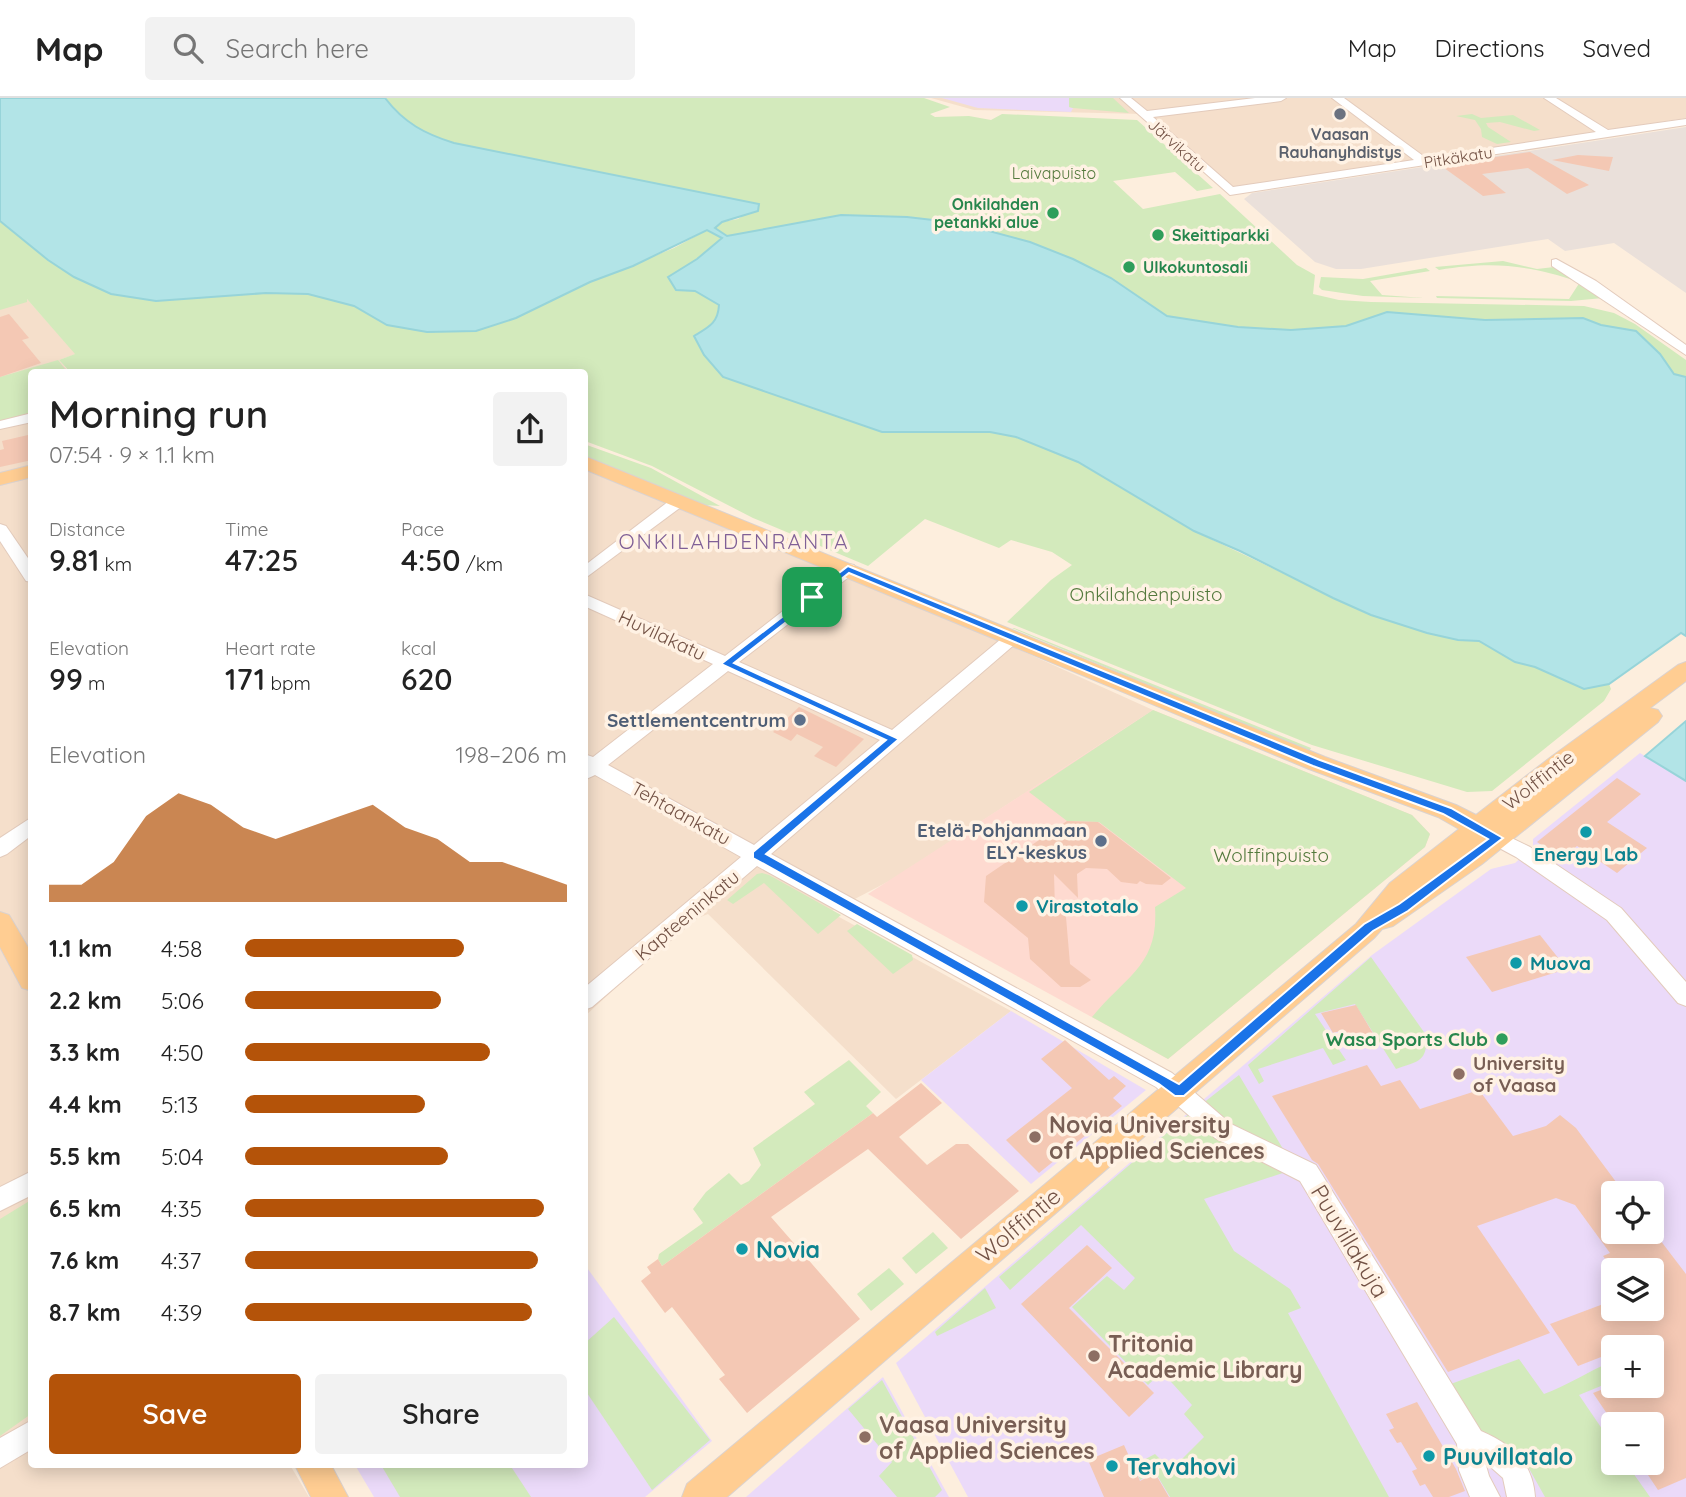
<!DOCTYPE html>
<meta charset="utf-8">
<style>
:root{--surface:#fff;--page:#f2f2f2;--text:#222;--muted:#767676;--line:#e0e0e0;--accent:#b45309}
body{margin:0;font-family:Quicksand,sans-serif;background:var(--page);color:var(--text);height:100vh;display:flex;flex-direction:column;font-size:26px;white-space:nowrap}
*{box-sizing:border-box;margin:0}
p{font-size:23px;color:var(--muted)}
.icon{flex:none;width:38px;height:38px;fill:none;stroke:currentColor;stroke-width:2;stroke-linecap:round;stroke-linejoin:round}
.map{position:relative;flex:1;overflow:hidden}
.panel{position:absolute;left:28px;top:271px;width:560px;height:1099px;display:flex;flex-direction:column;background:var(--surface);border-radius:7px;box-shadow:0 4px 18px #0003}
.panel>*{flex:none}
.fabs{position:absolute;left:1601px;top:1083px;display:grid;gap:14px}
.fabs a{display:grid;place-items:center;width:63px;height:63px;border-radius:7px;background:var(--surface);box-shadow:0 4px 18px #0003;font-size:35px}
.pin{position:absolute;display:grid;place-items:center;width:60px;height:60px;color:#fff;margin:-30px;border-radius:14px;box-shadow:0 4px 10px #0006}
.round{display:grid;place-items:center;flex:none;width:74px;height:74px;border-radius:7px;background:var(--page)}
.summary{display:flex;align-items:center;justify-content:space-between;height:119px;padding:0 21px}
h1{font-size:38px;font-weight:600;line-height:52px}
.figures{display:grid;grid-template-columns:repeat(3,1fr);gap:10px;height:119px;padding:7px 21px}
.figures div{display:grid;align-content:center}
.figures b{font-size:30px;font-weight:600}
.figures small{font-size:19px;font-weight:400}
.figures p{font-size:19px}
.chart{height:196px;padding:14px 21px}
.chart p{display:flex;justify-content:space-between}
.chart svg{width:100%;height:126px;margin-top:7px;fill:var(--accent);opacity:.7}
.cta{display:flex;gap:14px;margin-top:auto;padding:14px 21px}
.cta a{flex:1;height:80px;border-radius:7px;background:var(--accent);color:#fff;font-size:28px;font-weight:600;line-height:80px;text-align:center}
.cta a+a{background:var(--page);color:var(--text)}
ul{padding:0 21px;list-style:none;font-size:23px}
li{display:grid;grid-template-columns:112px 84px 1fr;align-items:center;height:52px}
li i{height:18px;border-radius:9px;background:var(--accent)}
header{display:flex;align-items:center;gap:42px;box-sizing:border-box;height:98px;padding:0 35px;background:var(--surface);border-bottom:2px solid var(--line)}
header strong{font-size:33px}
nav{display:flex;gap:38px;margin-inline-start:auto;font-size:24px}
.search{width:490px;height:63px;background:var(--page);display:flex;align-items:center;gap:18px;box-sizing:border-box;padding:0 24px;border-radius:7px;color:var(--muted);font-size:26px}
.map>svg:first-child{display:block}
.residential{fill:#f5dfcb}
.commercial{fill:#fedad0}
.industrial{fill:#eae0da}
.education{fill:#ebdaf9;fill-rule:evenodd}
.green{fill:#d3eabc}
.water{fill:#b2e4e7;stroke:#97d4d9;stroke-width:2}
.building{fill:#f4c8b4}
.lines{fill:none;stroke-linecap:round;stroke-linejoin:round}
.minor-casing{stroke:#e3cbbc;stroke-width:2}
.major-casing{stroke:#dbd2cf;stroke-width:2}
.minor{fill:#fff;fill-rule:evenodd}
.major{fill:#ffcd92;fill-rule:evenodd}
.route{fill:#1a73e8;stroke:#fff;stroke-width:2;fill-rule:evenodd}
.worship-dot{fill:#6b7280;stroke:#fff2e4;stroke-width:2.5}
.leisure-dot{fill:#2e9e5b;stroke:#fff2e4;stroke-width:2.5}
.service-dot{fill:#5c6f8a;stroke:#fff2e4;stroke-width:2.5}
.culture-dot{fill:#0f9aa8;stroke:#fff2e4;stroke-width:2.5}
.education-dot{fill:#8d6e63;stroke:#fff2e4;stroke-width:2.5}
.labels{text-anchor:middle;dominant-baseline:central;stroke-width:7;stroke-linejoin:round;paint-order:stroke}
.far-worship-label{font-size:16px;font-weight:bold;fill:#5b616d;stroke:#fff2e4}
.far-street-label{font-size:16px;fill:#735245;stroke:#fff2e4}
.far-park-label{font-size:16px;fill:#547a3d;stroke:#fff2e4}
.far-leisure-label{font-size:16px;font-weight:bold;fill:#27864d;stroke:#fff2e4;text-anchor:start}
.park-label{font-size:19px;fill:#547a3d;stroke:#fff2e4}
.street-label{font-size:19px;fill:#735245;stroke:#fff2e4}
.service-label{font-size:19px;font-weight:bold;fill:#4e5e75;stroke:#fff2e4;text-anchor:end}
.culture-label{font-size:19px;font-weight:bold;fill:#0d838f;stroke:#fff2e4;text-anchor:start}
.leisure-label{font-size:19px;font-weight:bold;fill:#27864d;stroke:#fff2e4;text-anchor:end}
.education-label{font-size:19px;font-weight:bold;fill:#785e54;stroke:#fff2e4;text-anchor:start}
.neighbourhood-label{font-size:21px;letter-spacing:2px;fill:#806097;stroke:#fff2e4}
.near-education-label{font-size:23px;font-weight:bold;fill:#785e54;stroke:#fff2e4;text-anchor:start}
.near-street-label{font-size:23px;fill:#735245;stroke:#fff2e4}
.near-culture-label{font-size:23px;font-weight:bold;fill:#0d838f;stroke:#fff2e4;text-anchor:start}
</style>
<header>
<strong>Map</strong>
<div class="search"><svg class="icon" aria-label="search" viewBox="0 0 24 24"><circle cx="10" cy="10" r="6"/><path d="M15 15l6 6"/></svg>Search here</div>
<nav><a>Map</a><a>Directions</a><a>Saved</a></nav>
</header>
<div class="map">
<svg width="1686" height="1399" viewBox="0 0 1686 1399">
<rect width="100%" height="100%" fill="#fdeedd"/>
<g class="residential">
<polygon points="931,0 1686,0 1686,20 1225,91 1142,16 974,12"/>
<polygon points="27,201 76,256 59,262 70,275 32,275 32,1367 290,1367 309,1399 0,1399 0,210"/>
<polygon points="585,372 1002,544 1153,612 891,782 830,814 1011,913 896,1001 708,816 688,824 585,918"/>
</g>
<polygon class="commercial" points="1153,612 1412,717 1430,736 1425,749 1168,961 868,796"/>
<polygon class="industrial" points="1686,29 1686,195 1614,145 1565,153 1548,141 1361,171 1336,171 1315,164 1244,101 1252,95"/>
<g class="education">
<polygon points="942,0 1069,0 1069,9 1073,10 1071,14 978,10"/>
<path d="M1640 655 1686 683V1399H968L896 1265 1372 857 1491 771 1515 765 1533 749V741ZM1614 1096H1652V1134H1614ZM1614 1172H1652V1211H1614ZM1614 1250H1652V1288H1614ZM1614 1326H1652V1365H1614Z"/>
<polygon points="1011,913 1146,992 1031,1086 921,982"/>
<polygon points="585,1167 712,1343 645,1399 374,1399 355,1367 584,1367"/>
<polygon points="883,1279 949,1399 746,1399"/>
</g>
<g class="green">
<path d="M385 0H924L950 9 930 16 935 19 969 18 991 22 1002 16 1137 22 1213 90 1197 93 1175 74 1113 83 1143 111 1220 96 1297 167 1315 177 1313 196 1339 202 1371 204 1584 208 1614 215 1635 226 1686 262V279L1674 276 1660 256 1636 233 1601 227 1583 220 1485 222 1387 214 1346 228 1291 232 1238 229 1167 218 1111 180 1073 161 1030 144 959 125 907 119 841 117 727 138 715 130 722 124 738 121 759 106 454 45C426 36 403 25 385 0Z"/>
<polygon points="1069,0 1113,0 1129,15 1073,10 1069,9"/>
<polygon points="1472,16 1481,20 1513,17 1540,32 1534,33 1500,24 1486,25 1488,29 1511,44 1497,46 1482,39 1481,31 1475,22 1456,18"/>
<polygon points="0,123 24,142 197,200 266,195 308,196 354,208 387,227 427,234 476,233 516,220 590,184 674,150 707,132 722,140 697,161 668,179 676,192 695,193 719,207 718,218 711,228 723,279 882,334 990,334 1016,339 1078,364 1194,433 1371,517 1427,535 1458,542 1479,543 1515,564 1535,569 1584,591 1609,586 1611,591 1604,603 1492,693 1467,694 1312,647 1007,524 1051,482 1072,467 1052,454 1011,442 999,450 925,421 868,468 753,420 652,368 585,343 584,275 71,275 59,262 75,256 27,201 27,204 0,212"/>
<path d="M1503 163 1537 171 1554 169 1582 184 1603 200 1571 203 1437 200 1436 198 1569 201 1580 184C1528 167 1493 163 1439 172L1435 169Z"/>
<polygon points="1426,170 1430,173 1370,183 1382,197 1424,200 1363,198 1322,192 1319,189 1321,179 1363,181"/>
<polygon points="58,262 68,275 32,275 31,315 0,323 0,279"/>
<polygon points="584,346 651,370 720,408 704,407 585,358"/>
<polygon points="1012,530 1014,530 1311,650 1309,654"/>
<path d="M1153 612 1412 717 1430 736 1425 749 1168 961 1092 919C1125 878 1159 868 1155 809L1186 790 1099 724 1067 723 1029 694Z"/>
<polygon points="762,775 769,777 841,817 818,836 764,785 733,806 727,802 757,776"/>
<polygon points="857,826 912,857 913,862 893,876 847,833"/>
<path d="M1371 859 1426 937C1428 964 1418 963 1396 971L1355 906 1315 916 1346 962 1333 967 1323 950 1258 971 1264 983 1259 986 1248 967Z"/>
<polygon points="849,962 881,994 866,1008 873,1015 662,1168 658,1161 659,1156 703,1125 693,1111 706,1094 729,1075 741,1087 749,1083 761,1067 753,1050 815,1006 804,994"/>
<polygon points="1239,977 1295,1071 1204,1101 1234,1153 1290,1191 1301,1210 1288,1215 1389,1399 1170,1399 1155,1374 1140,1382 1134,1367 1155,1356 1171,1372 1204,1339 1184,1316 1192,1307 1162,1274 1148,1287 1072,1209 1107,1178 1124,1192 1135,1180 1081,1127 1010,1192 999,1179 1184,1020"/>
<polygon points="31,1102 31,1316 0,1338 0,1121"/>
<polygon points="933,1134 948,1150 916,1176 902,1160"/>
<polygon points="889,1170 904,1186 871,1213 857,1196"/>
<polygon points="985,1190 996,1210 937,1238 935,1234"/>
<polygon points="614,1219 710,1342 652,1392 585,1292 585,1245"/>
<path d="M1519 1261 1544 1296C1568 1287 1589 1273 1613 1263V1283L1579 1297 1613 1347 1614 1365H1626L1650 1399H1545L1527 1367 1480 1335 1448 1287Z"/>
<polygon points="882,1282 942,1392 935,1399 897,1399 879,1378 892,1364 848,1311"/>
<polygon points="381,1367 510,1367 531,1399 400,1399"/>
</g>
<g class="water">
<path d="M0 0H385C404 25 425 36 454 45L759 106 758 113 722 124 715 130 727 138 841 117 907 119 959 125 1030 144 1073 161 1111 180 1167 218 1238 229 1291 232 1346 228 1387 214 1485 222 1583 220 1601 227 1636 233 1660 256 1674 276 1686 279V538L1681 535 1609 586 1584 591 1535 569 1515 564 1479 543 1458 542 1427 535 1371 517 1333 500 1240 453 1194 433 1078 364 1016 339 990 334H882L723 279 704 257 694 238C709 229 718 225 719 207L695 193 676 192 668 179 697 161 722 140 707 132 633 168 590 184 516 220 476 233 427 234 387 227 354 208 308 196 266 195 156 203 111 196 74 179 48 162 0 123Z"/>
<polygon points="1686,623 1686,683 1645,658"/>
</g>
<g class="building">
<polygon points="1530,54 1589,87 1567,96 1528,70 1482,76 1506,95 1483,98 1440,67"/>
<polygon points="1578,57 1613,59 1609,73 1552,62"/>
<polygon points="9,216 29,240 22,242 41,265 0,279 0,219"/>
<polygon points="28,337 32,362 0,369 0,352 4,351 2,343"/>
<polygon points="799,609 864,641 836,669 814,658 823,649 797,636 791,643 773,634"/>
<polygon points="1617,680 1641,696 1607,724 1647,750 1617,775 1577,748 1562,761 1537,744"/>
<polygon points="1067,723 1098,724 1171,780 1162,787 1146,786 1140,783 1137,786 1121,784 1107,771 1086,770 1077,776 1078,800 1054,776 1055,811 1066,819 1070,866 1091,882 1080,889 1061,889 1030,861 1028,840 984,804 986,778"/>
<polygon points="1540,837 1567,871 1492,894 1466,859"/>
<polygon points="1356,907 1377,942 1349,949 1340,933 1333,935 1321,915"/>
<polygon points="1065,942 1109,982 1114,978 1126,988 1113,1000 1122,1008 1039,1075 1006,1042 1072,990 1041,961"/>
<polygon points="1367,967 1381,988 1400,982 1420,1011 1479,992 1513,1038 1546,1028 1560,1017 1576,1030 1625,1096 1614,1096 1614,1134 1654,1134 1686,1176 1686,1380 1658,1392 1640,1365 1652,1365 1652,1326 1614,1326 1593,1295 1611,1288 1652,1288 1652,1272 1662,1268 1652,1254 1652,1250 1649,1250 1643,1242 1624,1250 1614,1250 1614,1254 1578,1268 1550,1226 1614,1202 1614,1211 1652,1211 1652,1172 1623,1172 1618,1166 1611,1168 1603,1158 1610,1155 1575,1107 1556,1100 1477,1128 1550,1235 1448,1274 1318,1066 1312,1062 1272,998"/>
<polygon points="921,985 942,1005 899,1039 927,1067 956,1046 968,1046 1019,1093 961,1141 868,1051 771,1119 860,1221 747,1315 719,1281 725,1277 672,1209 665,1215 641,1183 651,1175 647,1169 658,1161 662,1168 873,1015 877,1019"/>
<polygon points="1087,1147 1112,1170 1069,1210 1154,1295 1129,1319 1021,1206"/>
<polygon points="1417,1304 1456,1371 1465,1393 1449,1399 1433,1399 1425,1386 1420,1388 1412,1373 1417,1371 1401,1344 1397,1345 1389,1332 1394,1330 1386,1316"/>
<polygon points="1124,1347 1140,1383 1155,1375 1169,1399 1104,1399 1088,1362"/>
</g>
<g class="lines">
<g class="minor-casing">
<g id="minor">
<polygon points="1120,0 1131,0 1147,13 1255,0 1286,0 1281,3 1153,19 1233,89 1414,62 1332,0 1344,0 1426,60 1596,34 1544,0 1556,0 1608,32 1686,21 1686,27 1230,97"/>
<polygon points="1556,161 1596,183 1686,247 1686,257 1552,168 1552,162"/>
<polygon points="32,315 32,324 0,331 0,323"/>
<polygon points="679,398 685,400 687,403 685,406 584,481 584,468 673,400"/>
<polygon points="0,426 6,428 32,466 32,484 26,483 0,443"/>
<path d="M848 466 854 467 856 471 854 475 739 564 892 632 1007 536H1019L1022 540 771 756 1172 975 1231 1026 1316 1067 1481 1333C1511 1346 1533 1364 1535 1399H1507L1503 1380 1485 1364 1489 1378 1500 1399H1470L1459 1372 1457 1346 1300 1083 1215 1040 1156 989 757 768 592 909 584 912V890L741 759 595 677 584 682V656L593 659 713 566 584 508V496L725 558 842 467ZM728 573 880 642 754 747 608 667Z"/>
<polygon points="32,719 32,737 7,756 0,759 0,740"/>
<polygon points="1497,733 1530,749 1621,810 1686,884 1686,908 1678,905 1607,822 1516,759 1490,745 1487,740 1490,735"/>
<polygon points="32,1073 32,1097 0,1113 0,1089"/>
<polygon points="32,1322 32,1351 0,1370 0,1340"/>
</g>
</g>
<g class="major-casing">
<g id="major">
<polygon points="584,358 1325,659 1456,707 1476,717 1551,659 1678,567 1686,564 1686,583 1650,610 1658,612 1662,618 1658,624 1482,766 1393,828 1382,831 1374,840 727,1399 682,1399 687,1386 1356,826 1390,785 1459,731 1438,719 1309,671 584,371"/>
<polygon points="32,367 32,379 0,387 0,375"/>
<polygon points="0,814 9,817 32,856 32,893 22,890 0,849"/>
<polygon points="295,1367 331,1367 348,1399 311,1399"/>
</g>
</g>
<use href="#minor" class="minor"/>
<use href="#major" class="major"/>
</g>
<path class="route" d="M848 468 1320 662 1451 710 1503 740 1408 813 1373 833 1184 998H1175L1159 986 753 760V754L886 642 721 566ZM849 475 1313 668 1443 716 1488 741 1399 806 1364 826 1179 986 766 756 899 641 734 565Z"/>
<circle class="worship-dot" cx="1340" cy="16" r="7"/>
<g class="leisure-dot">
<circle cx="1053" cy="115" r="7"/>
<circle cx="1158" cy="137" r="7"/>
<circle cx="1129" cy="169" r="7"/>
<circle cx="1502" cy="941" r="7"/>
</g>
<g class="service-dot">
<circle cx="800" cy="622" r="7"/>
<circle cx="1101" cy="743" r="7"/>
</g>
<g class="culture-dot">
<circle cx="1586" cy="734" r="7"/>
<circle cx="1022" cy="808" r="7"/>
<circle cx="1516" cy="865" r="7"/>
<circle cx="742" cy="1151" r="7"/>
<circle cx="1429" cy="1358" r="7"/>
<circle cx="1112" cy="1368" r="7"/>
</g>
<g class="education-dot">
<circle cx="1459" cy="976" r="7"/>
<circle cx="1035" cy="1039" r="7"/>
<circle cx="1094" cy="1258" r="7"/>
<circle cx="865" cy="1339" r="7"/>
</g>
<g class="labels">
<g class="far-worship-label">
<text x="1340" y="36">Vaasan<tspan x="1340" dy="18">Rauhanyhdistys</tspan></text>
</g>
<g class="far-street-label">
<text transform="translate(1177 47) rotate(42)">Järvikatu</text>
<text transform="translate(1458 59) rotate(-9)">Pitkäkatu</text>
</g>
<g class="far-park-label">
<text x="1054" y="75">Laivapuisto</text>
</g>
<g class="far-leisure-label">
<text x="1039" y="106" text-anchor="end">Onkilahden<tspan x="1039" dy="18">petankki alue</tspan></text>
<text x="1172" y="137">Skeittiparkki</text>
<text x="1143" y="169">Ulkokuntosali</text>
</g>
<g class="park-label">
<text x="1146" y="496">Onkilahdenpuisto</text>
<text x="1271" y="757">Wolffinpuisto</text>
</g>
<g class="street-label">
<text transform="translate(662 537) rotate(25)">Huvilakatu</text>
<text transform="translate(1538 682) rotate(-38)">Wolffintie</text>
<text transform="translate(681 715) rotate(29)">Tehtaankatu</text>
<text transform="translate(687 817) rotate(-40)">Kapteeninkatu</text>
</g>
<g class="service-label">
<text x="786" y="622">Settlementcentrum</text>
<text x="1087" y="732">Etelä-Pohjanmaan<tspan x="1087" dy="22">ELY-keskus</tspan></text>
</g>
<g class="culture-label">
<text x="1586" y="756" text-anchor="middle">Energy Lab</text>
<text x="1036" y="808">Virastotalo</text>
<text x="1530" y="865">Muova</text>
</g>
<g class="leisure-label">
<text x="1488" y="941">Wasa Sports Club</text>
</g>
<g class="education-label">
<text x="1473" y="965">University<tspan x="1473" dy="22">of Vaasa</tspan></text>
</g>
<g class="neighbourhood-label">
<text x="734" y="443">ONKILAHDENRANTA</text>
</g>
<g class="near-education-label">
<text x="1049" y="1026">Novia University<tspan x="1049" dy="26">of Applied Sciences</tspan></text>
<text x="1108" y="1245">Tritonia<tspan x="1108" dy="26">Academic Library</tspan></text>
<text x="879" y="1326">Vaasa University<tspan x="879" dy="26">of Applied Sciences</tspan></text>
</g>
<g class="near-street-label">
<text transform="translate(1018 1127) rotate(-40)">Wolffintie</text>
<text transform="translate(1350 1143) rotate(59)">Puuvillakuja</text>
</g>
<g class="near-culture-label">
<text x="756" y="1151">Novia</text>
<text x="1443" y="1358">Puuvillatalo</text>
<text x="1126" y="1368">Tervahovi</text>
</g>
</g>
</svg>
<div class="fabs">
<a><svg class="icon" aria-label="locate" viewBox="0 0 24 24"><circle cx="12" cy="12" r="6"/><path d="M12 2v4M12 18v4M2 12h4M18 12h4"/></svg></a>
<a><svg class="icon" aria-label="layers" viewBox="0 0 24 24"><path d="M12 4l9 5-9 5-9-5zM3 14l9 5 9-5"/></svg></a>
<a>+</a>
<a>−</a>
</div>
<div class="pin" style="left:812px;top:499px;background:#1e9e55"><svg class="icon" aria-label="arrive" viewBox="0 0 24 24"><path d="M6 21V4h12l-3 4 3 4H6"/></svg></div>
<section class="panel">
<div class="summary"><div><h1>Morning run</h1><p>07:54 · 9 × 1.1 km</p></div><a class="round"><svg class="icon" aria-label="share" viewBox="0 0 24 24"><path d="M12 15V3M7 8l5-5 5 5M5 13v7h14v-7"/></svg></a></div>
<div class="figures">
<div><p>Distance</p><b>9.81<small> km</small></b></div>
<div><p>Time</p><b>47:25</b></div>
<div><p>Pace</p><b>4:50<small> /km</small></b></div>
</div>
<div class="figures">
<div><p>Elevation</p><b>99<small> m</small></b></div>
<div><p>Heart rate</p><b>171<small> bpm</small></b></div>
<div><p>kcal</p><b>620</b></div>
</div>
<div class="chart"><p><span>Elevation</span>198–206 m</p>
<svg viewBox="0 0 160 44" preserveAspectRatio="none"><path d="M0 44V38L10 38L20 30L30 14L40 6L50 10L60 18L70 22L80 18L90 14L100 10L110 18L120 22L130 30L140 30L150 34L160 38V44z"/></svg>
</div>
<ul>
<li><b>1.1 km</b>4:58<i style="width:68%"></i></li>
<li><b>2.2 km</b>5:06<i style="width:61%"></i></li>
<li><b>3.3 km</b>4:50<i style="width:76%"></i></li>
<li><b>4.4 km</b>5:13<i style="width:56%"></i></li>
<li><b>5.5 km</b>5:04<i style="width:63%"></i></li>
<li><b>6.5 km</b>4:35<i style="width:93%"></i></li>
<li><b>7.6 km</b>4:37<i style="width:91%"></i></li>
<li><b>8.7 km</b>4:39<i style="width:89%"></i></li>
</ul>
<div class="cta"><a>Save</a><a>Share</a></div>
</section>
</div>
